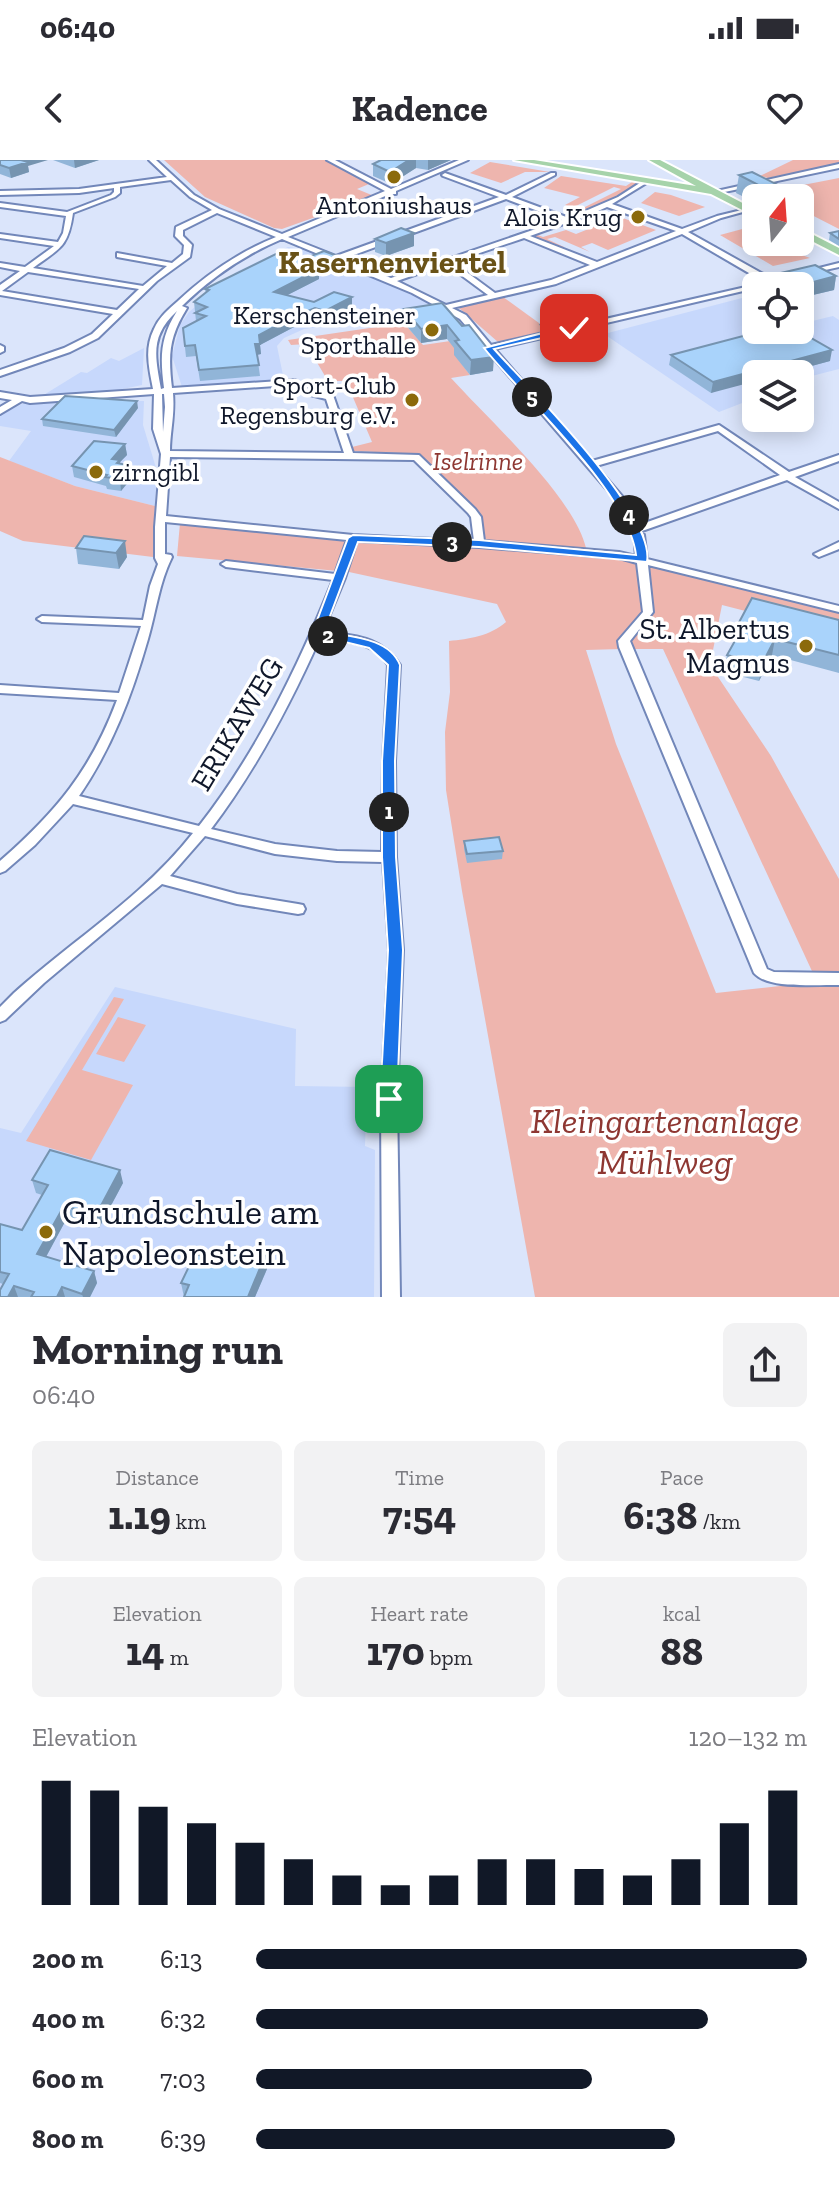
<!DOCTYPE html>
<meta charset="utf-8">
<style>
:root{--surface:#fff;--page:#f2f2f3;--text:#2b2b33;--muted:#7c7c81;--accent:#111827}
body{margin:0;font-family:"Zilla Slab",serif;background:var(--page);color:var(--text);height:100vh;display:flex;flex-direction:column;font-size:30px;white-space:nowrap}
*{box-sizing:border-box;margin:0}
p{font-size:26px;color:var(--muted)}
.icon{flex:none;width:44px;height:44px;fill:none;stroke:currentColor;stroke-width:2;stroke-linecap:round;stroke-linejoin:round}
.map{position:relative;height:1137px;overflow:hidden}
.side{display:flex;flex-direction:column;background:var(--surface);flex:1}
.side>*{flex:none}
.needle{width:52px;rotate:17deg}
.fabs{position:absolute;left:742px;top:24px;display:grid;gap:16px}
.fabs a{display:grid;place-items:center;width:72px;height:72px;border-radius:12px;background:var(--surface);box-shadow:0 4px 20px #0003;font-size:40px}
.pin{position:absolute;display:grid;place-items:center;width:68px;height:68px;color:#fff;margin:-34px;border-radius:16px;box-shadow:0 4px 12px #0006}
.km{position:absolute;width:40px;height:40px;margin:-20px;border-radius:50%;background:#222;color:#fff;font-size:22px;line-height:40px;text-align:center}
.round{display:grid;place-items:center;flex:none;width:84px;height:84px;border-radius:12px;background:var(--page)}
.headline{display:flex;align-items:center;justify-content:space-between;height:136px;padding:0 32px}
h1{font-size:44px;font-weight:800;line-height:60px}
.figures{display:grid;grid-template-columns:repeat(3,1fr);gap:12px;height:136px;padding:8px 32px}
.figures div{display:grid;align-content:center;border-radius:12px;background:var(--page);text-align:center}
.figures b{font-size:40px;font-weight:800}
.figures small{font-size:22px;font-weight:400}
.figures p{font-size:22px}
.chart{height:224px;padding:16px 32px}
.chart p{display:flex;justify-content:space-between}
.chart svg{width:100%;height:144px;margin-top:8px;stroke:var(--accent);stroke-width:6}
ul{padding:0 32px;list-style:none;font-size:26px}
li{display:grid;grid-template-columns:128px 96px 1fr;align-items:center;height:60px}
li i{height:20px;border-radius:10px;background:var(--accent)}
.status{display:flex;justify-content:space-between;align-items:center;height:56px;padding:0 40px;background:var(--surface);direction:ltr}
.status svg{height:22px;fill:currentColor}
header{display:flex;justify-content:space-between;align-items:center;height:104px;padding:0 32px;background:var(--surface);font-size:36px;font-weight:800}
.map>svg:first-child{display:block}
.built{fill:#c7d8fc}
.green{fill:#eeb5ae;fill-rule:evenodd}
.lines{fill:none;stroke-linecap:round;stroke-linejoin:round}
.minor-casing{stroke:#7287b9;stroke-width:4}
.major-casing{stroke:#fff;stroke-width:4}
.minor{fill:#fff;fill-rule:evenodd}
.major{fill:#a6d3aa;fill-rule:evenodd}
.wall{fill:#91b5d8}
.shaded-wall{fill:#7694b0}
.building{fill:#a9d3fb;stroke:#7694b0;stroke-width:2}
.route{fill:#1a73e8;stroke:#fff;stroke-width:2}
.poi-dot{fill:#8b6a0b;stroke:#fff;stroke-width:3}
.labels{text-anchor:middle;dominant-baseline:central;stroke-width:7;stroke-linejoin:round;paint-order:stroke}
.far-poi-label{font-size:26px;fill:#0f172a;stroke:#fff;text-anchor:end}
.far-park-label{font-size:26px;font-style:italic;fill:#8e3732;stroke:#fff}
.poi-label{font-size:30px;fill:#0f172a;stroke:#fff;text-anchor:end}
.street-label{font-size:30px;fill:#0f172a;stroke:#fff}
.far-district-label{font-size:32px;font-weight:bold;fill:#695217;stroke:#fff}
.near-park-label{font-size:36px;font-style:italic;fill:#8e3732;stroke:#fff}
.near-poi-label{font-size:36px;fill:#0f172a;stroke:#fff;text-anchor:start}
</style>
<div class="status"><b>06:40</b><svg viewBox="0 0 49 12"><path d="M0 12V9h3v3zM5 12V6h3v6zM10 12V3h3v9zM15 12V0h3v12zM26 1h20v11H26zM47 4h2v5h-2z"/></svg></div>
<header><svg class="icon" aria-label="back" viewBox="0 0 24 24"><path d="M15 5l-7 7 7 7"/></svg>Kadence<svg class="icon" aria-label="heart" viewBox="0 0 24 24"><path d="M12 20l-8-8c-3-5 5-10 8-4 3-6 11-1 8 4z"/></svg></header>
<div class="map">
<svg width="839" height="1137" viewBox="0 0 839 1137">
<rect width="100%" height="100%" fill="#dbe5fb"/>
<g class="built">
<polygon points="288,87 308,90 447,149 304,169 284,178 277,186 284,220 182,227 172,196 180,165 189,152 236,112"/>
<polygon points="742,138 756,146 756,170 800,170 800,164 833,156 839,160 839,209 800,219 800,214 756,214 756,231 748,234 750,240 719,252 604,174"/>
<polygon points="144,188 142,225 113,231 42,236 81,212 87,213 111,198 119,201"/>
<polygon points="103,240 144,241 143,265 157,311 155,346 75,326 9,301 31,271 0,266 0,255 24,243"/>
<polygon points="115,827 296,869 295,926 367,927 365,986 375,990 374,1137 0,1137 0,968 21,973"/>
</g>
<g class="green">
<polygon points="164,0 326,0 369,24 357,29 374,36 282,69 274,68 205,37"/>
<polygon points="793,0 839,0 839,3 768,18 760,16"/>
<polygon points="490,2 550,12 525,12 501,23 470,13"/>
<polygon points="561,16 626,26 632,22 638,23 612,40 578,55 575,52 621,29 614,27 572,48 565,45 580,37 544,28"/>
<polygon points="839,18 839,69 800,49 800,38 778,38 767,32"/>
<polygon points="655,32 671,35 705,47 679,56 641,43"/>
<polygon points="609,53 656,70 608,90 592,83 581,87 590,92 555,77 547,79 564,87 560,88 530,76 535,74 543,77 566,70 576,74 606,62 597,58"/>
<polygon points="746,68 756,69 756,82 781,82 784,83 780,84 798,91 794,92 810,98 773,106 720,75"/>
<polygon points="503,137 550,171 498,182 459,148"/>
<path d="M404 163 423 185 457 180 455 195 470 215 451 218C488 259 574 337 586 388L484 381 477 351 419 294 354 291 352 287 372 282 346 221H328L306 184 291 185 288 180Z"/>
<polygon points="0,297 75,326 155,346 153,397 23,381 0,371"/>
<path d="M180 363 342 381 483 387 617 398 839 453V475L722 445 710 505 771 596 839 719V1137H535L462 731 446 630 445 572 450 532 449 481C469 479 490 476 506 462L497 444 349 412 177 396ZM621 489H663L817 822 716 833 616 584 586 490Z"/>
<polygon points="114,837 124,839 82,910 133,925 91,1000 26,981"/>
<polygon points="118,857 146,865 124,902 96,894"/>
</g>
<g class="lines">
<g class="minor-casing">
<g id="minor">
<path d="M149 0H156L194 35 219 49 282 74 385 31 327 0H335L391 29 459 0H468L396 31V34H390L288 77 336 96 499 37 443 16 442 15 445 13 506 35 551 13H555V15L512 37 569 58 618 37 646 19 649 21 648 22 612 44 682 69 717 56 750 48V50L721 58 688 72 772 119V123H766L682 74 556 124 452 148 466 155 491 185 759 124 760 126H756V128L495 189 592 301 719 265 789 312 839 295V301L795 317 839 342V349L787 320 642 371 644 375 647 399 839 446V452L648 405 653 452 630 481 767 809 774 812 839 813V825C816 824 769 830 754 813L619 487 618 481 643 452 637 403 619 398 479 387 357 381 345 418 323 471C354 476 382 476 400 505L395 601 396 697 403 790 397 939 400 1137H382L381 939 389 790 383 702 337 701 275 694 205 676 170 716 237 734 298 744 303 745 305 749 303 753 298 754 237 744 162 724 44 823 5 860 0 862V847L14 833C73 780 144 736 193 673L73 644 35 685 5 711 0 713V701C56 652 91 610 117 540L0 533V525L119 533 141 466 42 462 37 459 42 456 143 460 150 426 158 404 155 398V367L161 294 153 269 154 234 30 243 22 241 0 254V247L12 240 0 238V232L30 237 153 229C149 208 144 189 154 169 159 157 169 149 178 141 207 114 239 92 276 77L217 53 183 70V76L192 85 190 97 157 121 98 178 70 192 0 216V210L64 188 92 174 113 154 0 135V125L20 111 0 107V103L25 107 54 86 0 78V74L58 82 63 73 66 56 0 47V43L67 52 111 35 114 32V28L79 33 0 35V31L79 29 167 17ZM171 20 190 37 212 50 176 67 175 76 184 85 183 94 172 103 117 93V97L167 106 143 126 33 108C60 88 68 88 73 53L115 37 120 33V27ZM506 39 562 60 448 99 442 98V101L391 118 343 99ZM607 47 676 71 597 102 530 76 589 55ZM524 78 590 105 551 120 495 133 453 102ZM282 79 412 133 460 159 615 339 634 375 636 396 619 392 484 381 481 357 475 349 419 295 353 293 333 235 305 228 295 220 172 228C168 194 169 177 187 148L182 146C212 117 244 95 282 79ZM446 104 488 135 446 145 397 121ZM28 112 139 129 117 150 2 131ZM177 151C160 178 160 197 164 228L161 229C155 195 150 176 177 151ZM290 225 299 232 326 239 344 293 170 291C170 271 175 256 173 233ZM162 234H164L165 247 163 272ZM718 271 780 315 639 365 622 336 596 306ZM170 297 414 300 468 353 471 357 474 381 353 375 166 356ZM165 362 347 380 335 414 226 401 221 404 226 407 333 420C298 507 257 592 199 666L79 636C112 588 132 535 148 479 156 452 159 423 172 397L171 395 165 394ZM320 478C345 481 374 481 388 505L383 601 382 692 337 691 275 684 211 669C256 610 290 545 320 478Z"/>
<polygon points="839,4 839,8 715,34 712,32"/>
<polygon points="839,103 839,107 807,114 803,112"/>
<polygon points="0,185 4,187 4,191 0,193"/>
<polygon points="839,382 839,389 819,397 814,394"/>
</g>
</g>
<g class="major-casing">
<g id="major">
<polygon points="514,0 534,0 696,26 649,0 660,0 756,50 756,57 711,34"/>
<polygon points="800,68 839,88 839,95 800,75"/>
</g>
</g>
<use href="#minor" class="minor"/>
<use href="#major" class="major"/>
</g>
<g class="wall">
<polygon points="0,0 28,6 29,12 11,18 0,14"/>
<polygon points="53,0 99,0 75,8"/>
<polygon points="381,0 451,0 428,10 416,8 391,24 373,16 373,4"/>
<polygon points="739,15 788,38 756,38 756,43 736,33"/>
<polygon points="839,71 839,86 829,80 830,73"/>
<polygon points="375,79 414,86 386,96 375,92"/>
<polygon points="301,100 338,105 319,113 319,119 287,135 314,142 352,147 325,162 315,158 294,167 260,185 261,194 257,195 260,216 200,221 196,196 186,197 183,168 196,161 194,142 206,133 205,129"/>
<polygon points="781,113 836,116 834,130 800,138 800,126 778,126"/>
<polygon points="442,143 493,211 470,215 454,195 454,188 447,179 421,183 404,163 404,149"/>
<polygon points="541,165 574,177 572,198 561,201 540,185"/>
<polygon points="671,195 830,201 782,214 756,214 711,233 669,205"/>
<polygon points="138,248 116,277 43,266 42,259"/>
<polygon points="125,284 127,295 120,302 120,304 127,305 130,320 121,331 107,329 106,326 74,317 72,306"/>
<polygon points="84,376 127,397 119,409 78,404 76,388"/>
<polygon points="839,460 839,513 772,495 759,521 724,512 727,495 734,482 736,468"/>
<polygon points="464,681 503,691 502,699 467,703 464,689"/>
<polygon points="32,1020 123,1023 99,1068 67,1058 46,1097 94,1111 97,1123 90,1137 0,1137 3,1124 0,1123 0,1064 22,1070 42,1035 36,1033"/>
<polygon points="218,1100 267,1109 255,1137 184,1137 181,1123"/>
</g>
<g class="shaded-wall">
<polygon points="20,0 48,0 28,6 29,12 11,18 9,8"/>
<polygon points="74,0 99,0 75,8"/>
<polygon points="409,0 416,0 416,8 391,24 390,12"/>
<polygon points="428,0 451,0 428,10"/>
<polygon points="790,31 788,38 775,38 776,34"/>
<polygon points="414,73 414,86 386,96 386,83"/>
<polygon points="337,96 338,105 319,113 319,119 274,142 274,132 311,106"/>
<polygon points="836,116 834,130 800,138 802,125"/>
<polygon points="352,137 352,147 325,162 325,151"/>
<polygon points="315,148 315,158 294,167 260,185 261,194 256,195 255,184 259,175 293,157"/>
<polygon points="447,165 447,179 421,183 421,169"/>
<polygon points="574,177 572,198 561,201 562,180"/>
<polygon points="832,190 830,201 782,214 756,214 756,221 711,233 713,222"/>
<polygon points="494,197 493,211 470,215 471,200"/>
<polygon points="137,241 138,248 116,277 114,270"/>
<polygon points="125,284 127,295 120,302 122,311 112,299"/>
<polygon points="127,305 130,320 121,331 120,319 124,308"/>
<polygon points="125,381 127,397 119,409 116,393"/>
<polygon points="775,479 772,495 759,521 762,504"/>
<polygon points="120,1010 123,1023 99,1068 96,1055"/>
<polygon points="64,1046 67,1058 41,1106 37,1094"/>
<polygon points="265,1096 267,1109 255,1137 248,1137"/>
<polygon points="94,1111 97,1123 90,1137 83,1137 82,1134"/>
<polygon points="14,1126 18,1137 8,1137"/>
<polygon points="62,1127 65,1137 57,1137"/>
</g>
<g class="building">
<polygon points="0,0 21,0 28,2 9,8 0,5"/>
<polygon points="381,0 409,0 390,12 373,4"/>
<polygon points="752,12 790,31 776,34 739,15"/>
<polygon points="401,68 414,73 386,83 375,79"/>
<polygon points="839,71 839,79 830,73"/>
<polygon points="324,91 337,96 311,106 319,109 274,132 314,142 334,132 352,137 325,151 315,148 293,157 259,175 260,184 255,184 259,205 199,210 195,185 185,186 183,168 206,156 195,153 207,147 194,142 209,130 205,129 280,92 301,100"/>
<polygon points="815,105 836,116 802,125 781,113"/>
<polygon points="442,143 462,166 469,165 494,197 471,200 455,181 459,180 447,165 421,169 404,149"/>
<polygon points="553,162 574,177 562,180 541,165"/>
<polygon points="766,170 797,170 832,190 713,222 671,195"/>
<polygon points="65,236 137,241 114,270 42,259"/>
<polygon points="94,281 125,284 112,299 120,300 117,303 127,305 124,308 129,309 120,319 105,317 107,315 72,306"/>
<polygon points="84,376 125,381 116,393 76,388"/>
<polygon points="752,438 839,460 839,495 775,479 762,504 727,495 741,470 736,468"/>
<polygon points="499,677 503,691 467,694 464,681"/>
<polygon points="50,990 120,1010 96,1055 64,1046 37,1094 94,1111 82,1134 62,1127 57,1137 31,1137 34,1132 14,1126 8,1137 0,1137 0,1130 9,1114 0,1112 0,1064 22,1070 48,1025 32,1020"/>
<polygon points="241,1090 265,1096 248,1137 184,1137 189,1125 181,1123 195,1094 218,1100 222,1092 238,1097"/>
</g>
<path class="route" d="M574 165 577 170 494 189C529 228 656 354 647 402L479 387 358 382 324 472C350 477 389 477 400 505L395 601 396 697 403 790 397 939 389 946 380 939 388 790 382 697V601L388 505 369 488 312 474 348 378 353 375 479 380 636 395C628 331 526 241 484 188Z"/>
<g class="poi-dot">
<circle cx="394" cy="17" r="8"/>
<circle cx="638" cy="57" r="8"/>
<circle cx="432" cy="170" r="8"/>
<circle cx="412" cy="240" r="8"/>
<circle cx="96" cy="312" r="8"/>
<circle cx="806" cy="486" r="8"/>
<circle cx="46" cy="1072" r="8"/>
</g>
<g class="labels">
<g class="far-poi-label">
<text x="394" y="45" text-anchor="middle">Antoniushaus</text>
<text x="622" y="57">Alois Krug</text>
<text x="416" y="155">Kerschensteiner<tspan x="416" dy="30">Sporthalle</tspan></text>
<text x="396" y="225">Sport-Club<tspan x="396" dy="30">Regensburg e.V.</tspan></text>
<text x="112" y="312" text-anchor="start">zirngibl</text>
</g>
<g class="far-park-label">
<text x="478" y="301">Iselrinne</text>
</g>
<g class="poi-label">
<text x="790" y="469">St. Albertus<tspan x="790" dy="34">Magnus</tspan></text>
</g>
<g class="street-label">
<text transform="translate(237 564) rotate(-59)">ERIKAWEG</text>
</g>
<g class="far-district-label">
<text x="392" y="102">Kasernenviertel</text>
</g>
<g class="near-park-label">
<text x="665" y="960">Kleingartenanlage<tspan x="665" dy="41">Mühlweg</tspan></text>
</g>
<g class="near-poi-label">
<text x="62" y="1051">Grundschule am<tspan x="62" dy="41">Napoleonstein</tspan></text>
</g>
</g>
</svg>
<div class="fabs">
<a><svg class="needle" viewBox="-14 -14 28 28"><path d="M0-13l5 13h-10z" fill="#e53935"/><path d="M0 13l5-13h-10z" fill="#7c7c81"/></svg></a>
<a><svg class="icon" aria-label="locate" viewBox="0 0 24 24"><circle cx="12" cy="12" r="6"/><path d="M12 2v4M12 18v4M2 12h4M18 12h4"/></svg></a>
<a><svg class="icon" aria-label="layers" viewBox="0 0 24 24"><path d="M12 4l9 5-9 5-9-5zM3 14l9 5 9-5"/></svg></a>
</div>
<div class="pin" style="left:389px;top:939px;background:#1e9e55"><svg class="icon" aria-label="arrive" viewBox="0 0 24 24"><path d="M6 21V4h12l-3 4 3 4H6"/></svg></div>
<div class="pin" style="left:574px;top:168px;background:#d93025"><svg class="icon" aria-label="check" viewBox="0 0 24 24"><path d="M5 12l5 5 9-10"/></svg></div>
<b class="km" style="left:389px;top:652px">1</b>
<b class="km" style="left:328px;top:476px">2</b>
<b class="km" style="left:452px;top:382px">3</b>
<b class="km" style="left:629px;top:355px">4</b>
<b class="km" style="left:532px;top:237px">5</b>
</div>
<section class="side">
<div class="headline"><div><h1>Morning run</h1><p>06:40</p></div><a class="round"><svg class="icon" aria-label="share" viewBox="0 0 24 24"><path d="M12 15V3M7 8l5-5 5 5M5 13v7h14v-7"/></svg></a></div>
<div class="figures">
<div><p>Distance</p><b>1.19<small> km</small></b></div>
<div><p>Time</p><b>7:54</b></div>
<div><p>Pace</p><b>6:38<small> /km</small></b></div>
</div>
<div class="figures">
<div><p>Elevation</p><b>14<small> m</small></b></div>
<div><p>Heart rate</p><b>170<small> bpm</small></b></div>
<div><p>kcal</p><b>88</b></div>
</div>
<div class="chart"><p><span>Elevation</span>120–132 m</p>
<svg viewBox="0 0 160 44" preserveAspectRatio="none"><path d="M5 44V6M15 44V9M25 44V14M35 44V19M45 44V25M55 44V30M65 44V35M75 44V38M85 44V35M95 44V30M105 44V30M115 44V33M125 44V35M135 44V30M145 44V19M155 44V9"/></svg>
</div>
<ul>
<li><b>200 m</b>6:13<i style="width:100%"></i></li>
<li><b>400 m</b>6:32<i style="width:82%"></i></li>
<li><b>600 m</b>7:03<i style="width:61%"></i></li>
<li><b>800 m</b>6:39<i style="width:76%"></i></li>
</ul>
</section>
